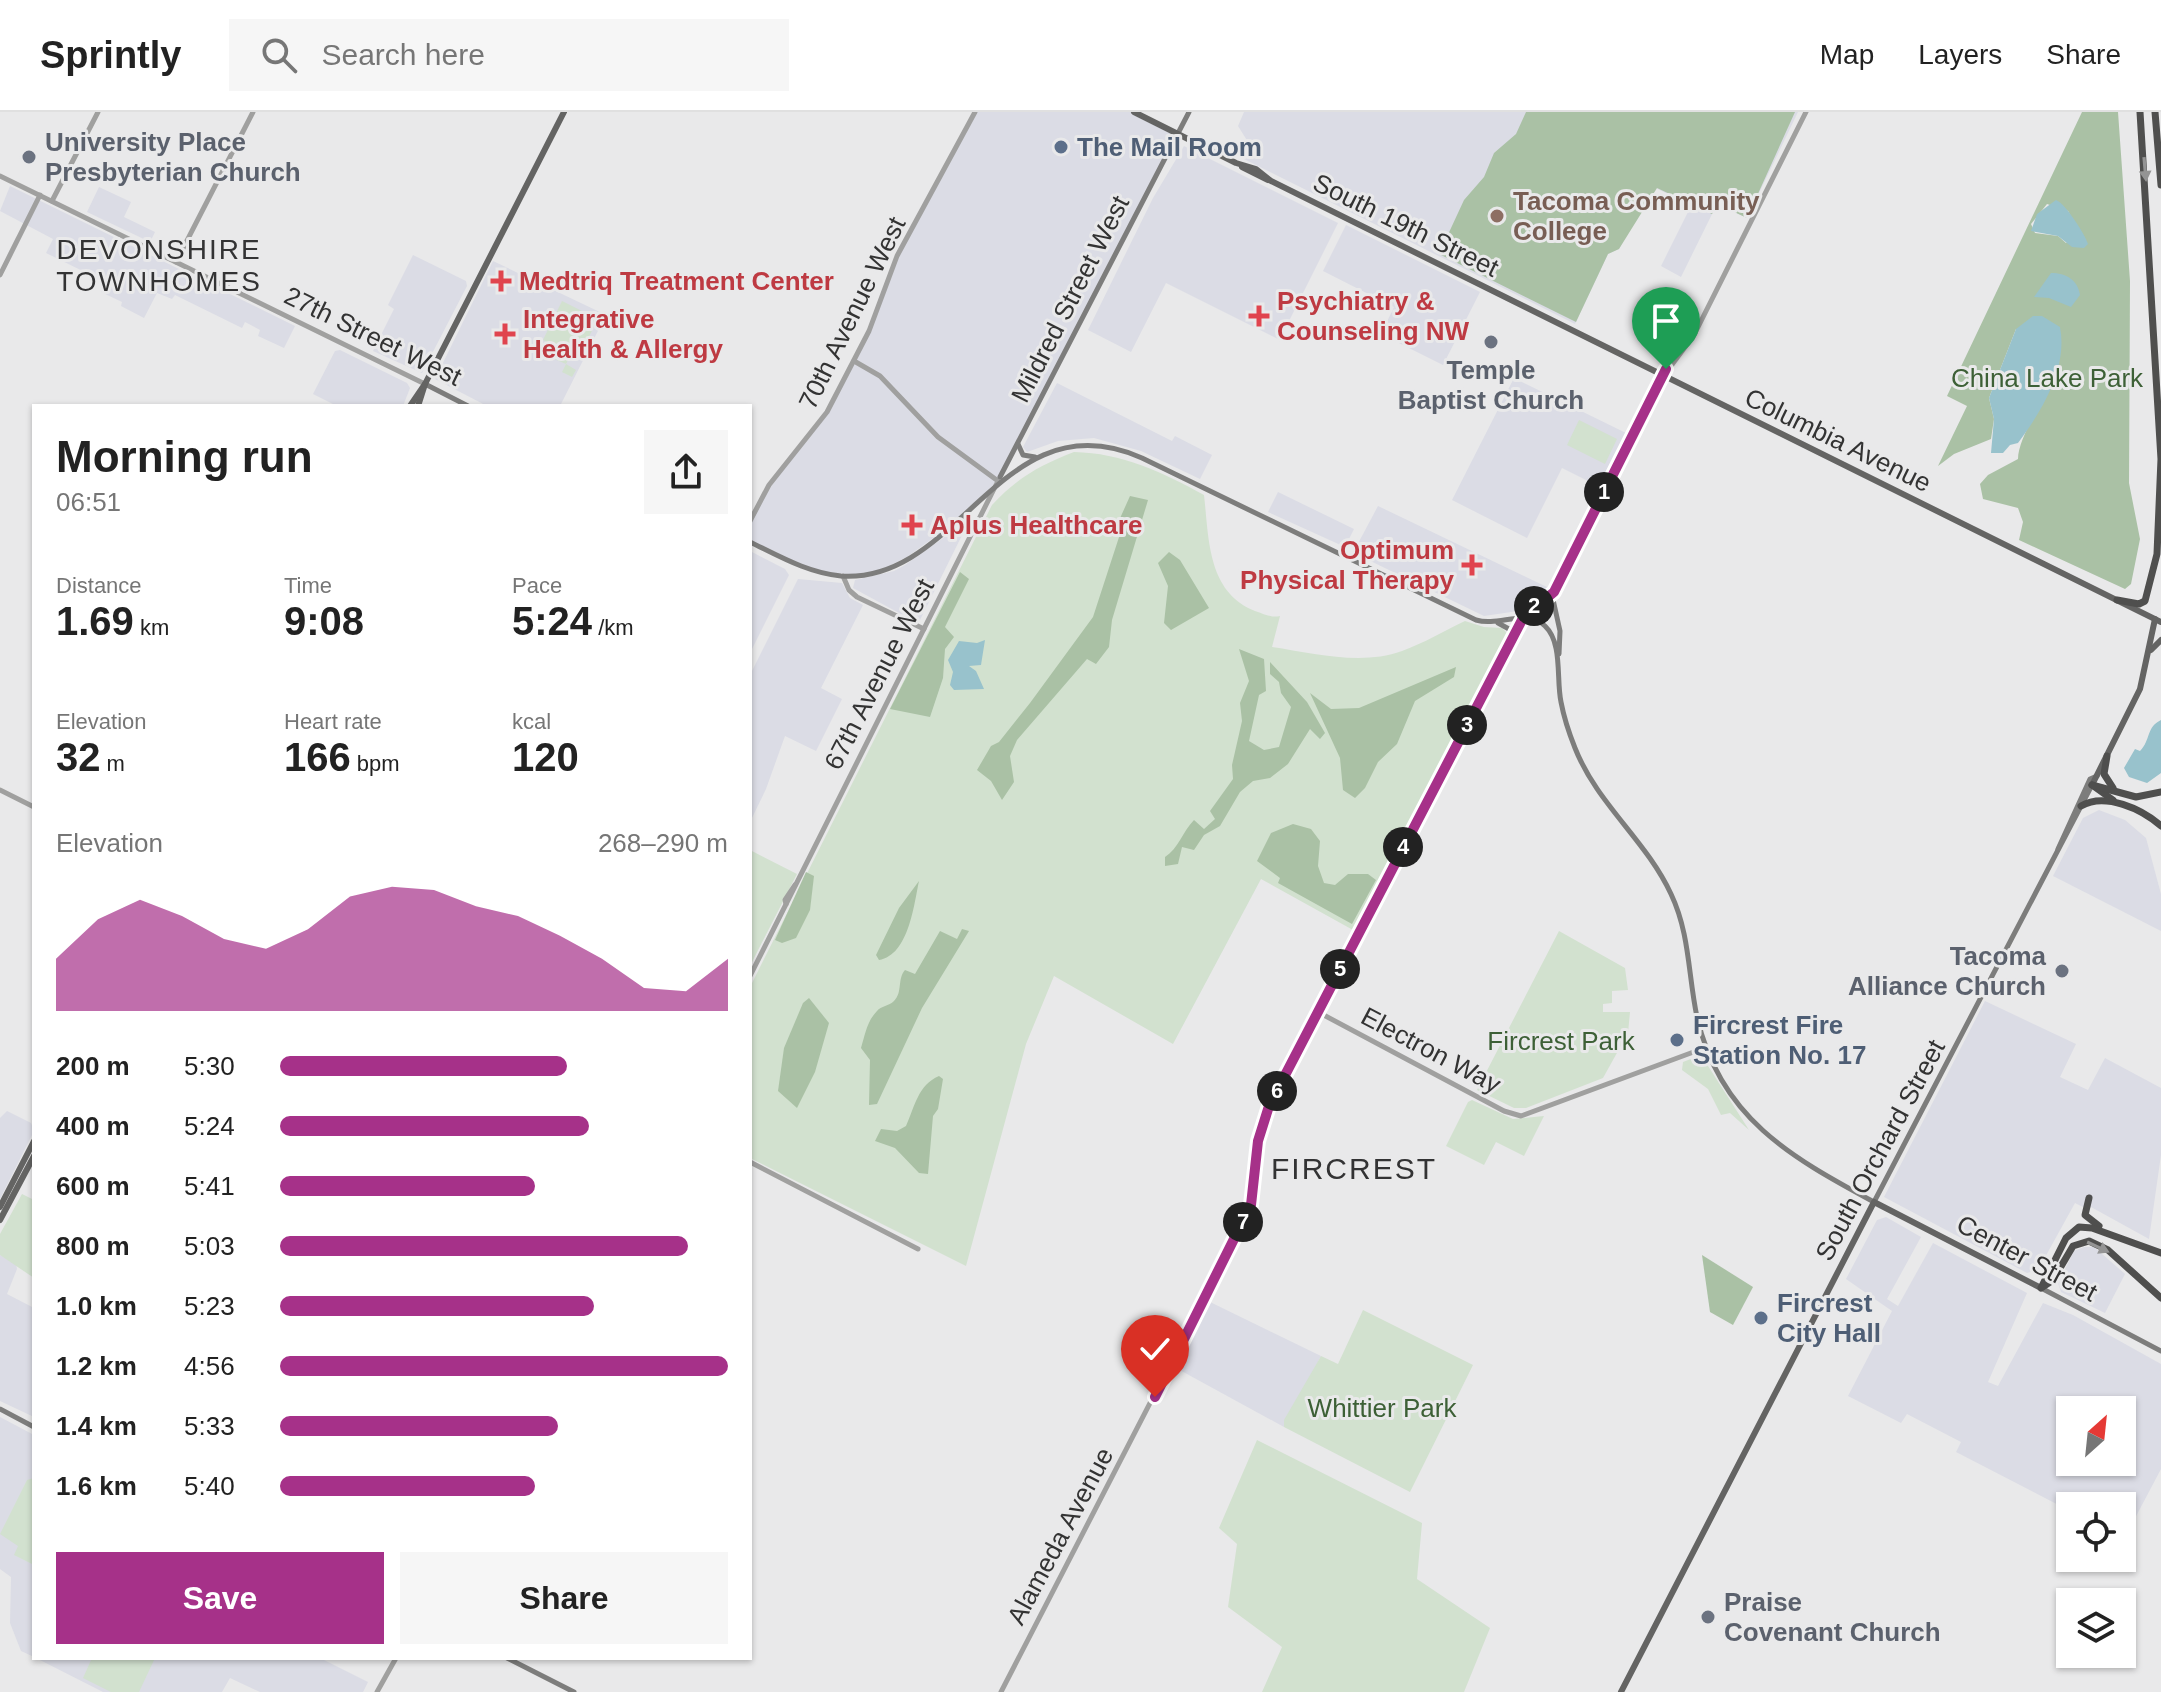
<!DOCTYPE html>
<meta charset="utf-8">
<style>
:root{--surface:#fff;--page:#f6f6f6;--text:#222;--muted:#767676;--line:#e0e0e0;--accent:#a63189}
body{margin:0;font-family:Helvetica,sans-serif;background:var(--page);color:var(--text);height:100vh;display:flex;flex-direction:column;font-size:30px;white-space:nowrap}
*{box-sizing:border-box;margin:0}
p{font-size:26px;color:var(--muted)}
.icon{flex:none;width:44px;height:44px;fill:none;stroke:currentColor;stroke-width:2;stroke-linecap:round;stroke-linejoin:round}
.map{position:relative;flex:1;overflow:hidden}
.side{position:absolute;left:32px;top:292px;width:720px;height:1256px;display:flex;flex-direction:column;background:var(--surface);border-radius:0px;box-shadow:0 2px 6px #0004}
.side>*{flex:none}
.needle{width:52px;rotate:27deg}
.buttons{position:absolute;left:2056px;top:1284px;display:grid;gap:16px}
.buttons a{display:grid;place-items:center;width:80px;height:80px;border-radius:0px;background:var(--surface);box-shadow:0 2px 6px #0004;font-size:40px}
.pin{position:absolute;display:grid;place-items:center;width:68px;height:68px;color:#fff;margin:-82px -34px;border-radius:50% 50% 50% 0;rotate:-45deg;box-shadow:0 0 8px #0007}
.pin .icon{rotate:45deg}
.km{position:absolute;width:40px;height:40px;margin:-20px;border-radius:50%;background:#222;color:#fff;font-size:22px;line-height:40px;text-align:center}
.round{display:grid;place-items:center;flex:none;width:84px;height:84px;border-radius:0px;background:var(--page)}
.headline{display:flex;align-items:center;justify-content:space-between;height:136px;padding:0 24px}
h1{font-size:44px;font-weight:700;line-height:60px}
.stats{display:grid;grid-template-columns:repeat(3,1fr);gap:12px;height:136px;padding:8px 24px}
.stats div{display:grid;align-content:center}
.stats b{font-size:40px;font-weight:700}
.stats small{font-size:22px;font-weight:400}
.stats p{font-size:22px}
.chart{height:224px;padding:16px 24px}
.chart p{display:flex;justify-content:space-between}
.chart svg{width:100%;height:144px;margin-top:8px;fill:var(--accent);opacity:.7}
.button{display:flex;gap:16px;margin-top:auto;padding:16px 24px}
.button a{flex:1;height:92px;border-radius:0px;background:var(--accent);color:#fff;font-size:32px;font-weight:700;line-height:92px;text-align:center}
.button a+a{background:var(--page);color:var(--text)}
ul{padding:0 24px;list-style:none;font-size:26px}
li{display:grid;grid-template-columns:128px 96px 1fr;align-items:center;height:60px}
li i{height:20px;border-radius:10px;background:var(--accent)}
header{display:flex;align-items:center;gap:48px;box-sizing:border-box;height:112px;padding:0 40px;background:var(--surface);border-bottom:2px solid var(--line)}
header strong{font-size:38px}
nav{display:flex;gap:44px;margin-inline-start:auto;font-size:28px}
.search{width:560px;height:72px;background:var(--page);display:flex;align-items:center;gap:20px;box-sizing:border-box;padding:0 28px;border-radius:0px;color:var(--muted);font-size:30px}
.map>svg:first-child{display:block}
.built{fill:#dbdce5;fill-rule:evenodd}
.green{fill:#d2e1cf}
.forest{fill:#aac1a5;fill-rule:evenodd}
.water{fill:#98c2cc}
.lines{fill:none;stroke-linecap:round;stroke-linejoin:round}
.tertiary{stroke:#a0a09f;stroke-width:5}
.secondary{stroke:#7d7d7c;stroke-width:5}
.primary{stroke:#646463;stroke-width:6}
.motorway{stroke:#4f4f4e;stroke-width:7}
.oneway{fill:#949494}
.route-casing{stroke:#fff;stroke-width:16}
.route{stroke:#a63189;stroke-width:10}
.service-dot{fill:#5c6f8a;stroke:#e9e9ea;stroke-width:3}
.worship-dot{fill:#6b7280;stroke:#e9e9ea;stroke-width:3}
.education-dot{fill:#8d6e63;stroke:#e9e9ea;stroke-width:3}
.health-dot{fill:#e0444e;stroke:#e9e9ea;stroke-width:3}
.labels{text-anchor:middle;dominant-baseline:central;stroke-width:6;stroke-linejoin:round;paint-order:stroke}
.worship-label{font-size:26px;font-weight:bold;fill:#5b616d;stroke:#e9e9ea;text-anchor:start}
.service-label{font-size:26px;font-weight:bold;fill:#4e5e75;stroke:#e9e9ea;text-anchor:start}
.education-label{font-size:26px;font-weight:bold;fill:#785e54;stroke:#e9e9ea;text-anchor:start}
.street-label{font-size:26px;fill:#333;stroke:#e9e9ea}
.health-label{font-size:26px;font-weight:bold;fill:#be3a42;stroke:#e9e9ea;text-anchor:start}
.park-label{font-size:26px;fill:#3d6036;stroke:#e9e9ea}
.neighbourhood-label{font-size:28px;letter-spacing:2px;fill:#333334;stroke:#e9e9ea}
.quarter-label{font-size:30px;letter-spacing:2px;fill:#333334;stroke:#e9e9ea}
</style>
<header>
<strong>Sprintly</strong>
<div class="search"><svg class="icon" aria-label="search" viewBox="0 0 24 24"><circle cx="10" cy="10" r="6"/><path d="M15 15l6 6"/></svg>Search here</div>
<nav><a>Map</a><a>Layers</a><a>Share</a></nav>
</header>
<div class="map">
<svg width="2161" height="1580" viewBox="0 0 2161 1580">
<rect width="100%" height="100%" fill="#e9e9ea"/>
<g class="built">
<polygon points="975,0 1134,0 1178,22 998,369 943,419 907,445 879,459 854,463 810,458 750,430 750,409 780,360 820,312 869,219 892,155"/>
<polygon points="1244,0 1798,0 1747,106 1717,92 1681,165 1661,154 1691,94 1652,74 1619,137 1608,142 1575,212 1242,46 1248,30 1238,14"/>
<polygon points="1184,34 1338,111 1288,211 1280,216 1280,228 1166,171 1131,240 1088,218 1153,86"/>
<polygon points="10,74 295,214 284,236 258,224 260,218 245,210 242,216 175,183 172,187 157,181 144,206 121,194 122,190 101,180 105,170 46,141 53,127 0,99"/>
<polygon points="99,75 131,90 124,105 155,120 150,130 87,100"/>
<polygon points="1346,113 1480,180 1443,253 1381,222 1394,195 1323,159"/>
<polygon points="413,143 466,169 467,174 422,261 373,239 394,197 388,193"/>
<polygon points="493,149 606,203 560,294 487,294 435,267"/>
<polygon points="340,238 407,271 410,276 403,294 337,294 313,282 335,239"/>
<polygon points="1514,266 1626,321 1600,375 1562,356 1527,426 1452,388"/>
<polygon points="1057,271 1172,329 1175,324 1212,343 1200,367 1141,339 1094,326 1058,329 1027,340 1023,335"/>
<polygon points="1278,380 1354,417 1345,435 1268,400"/>
<polygon points="1378,394 1549,476 1547,480 1518,499 1484,504 1356,442 1354,439"/>
<polygon points="970,407 920,508 912,508 853,476 855,468 894,459 905,453"/>
<polygon points="750,439 785,457 789,463 750,541"/>
<polygon points="798,467 842,471 850,486 863,493 821,576 842,587 816,639 785,624 766,677 750,710 750,563"/>
<polygon points="2099,698 2125,708 2146,726 2161,782 2161,819 2053,764 2083,706"/>
<polygon points="1985,889 2076,932 2060,965 2088,978 2105,946 2161,976 2161,1043 2149,1127 2091,1095 2089,1098 2075,1091 2038,1158 2027,1161 1884,1085"/>
<polygon points="7,999 31,1011 34,1019 0,1087 0,1006"/>
<path d="M1886 1105 1921 1125 1887 1187 1898 1194 1933 1131 2027 1181 1988 1270 1998 1274 2043 1191 2073 1203 2161 1252V1357L2124 1427 2122 1394H2070V1399L1956 1340 1961 1330 1907 1302 1901 1311 1848 1284 1892 1199 1846 1167 1877 1108ZM2122 1298V1350H2070V1298Z"/>
<polygon points="2084,1135 2094,1135 2125,1162 2105,1201 2061,1180 2058,1171 2074,1139"/>
<polygon points="0,1143 16,1151 17,1157 7,1182 34,1196 34,1305 0,1289"/>
<polygon points="1208,1189 1321,1244 1284,1315 1176,1256"/>
<polygon points="0,1305 34,1323 34,1545 21,1539 10,1511 11,1465 0,1457"/>
<polygon points="36,1546 320,1546 368,1570 363,1580 260,1580 230,1566 222,1580 103,1580"/>
</g>
<g class="green">
<polygon points="562,189 598,207 578,246 571,242 566,252 576,258 572,265 562,260 566,252 545,243 550,233 554,234 543,228"/>
<polygon points="1579,308 1617,327 1605,352 1567,333"/>
<path d="M1074 340C1122 341 1162 360 1204 383 1209 426 1207 480 1255 499 1264 502 1271 506 1280 504L1272 535C1313 541 1361 554 1402 539 1424 531 1444 519 1465 509L1484 515 1502 516 1507 521 1353 818 1261 767 1173 932 1054 864 1026 932 966 1154 750 1046V875L992 393C1017 366 1040 353 1074 340Z"/>
<polygon points="750,738 797,762 750,854"/>
<polygon points="1559,819 1625,856 1628,878 1612,879 1612,891 1603,892 1603,900 1630,900 1628,921 1603,966 1526,996 1514,996 1477,978"/>
<polygon points="1701,943 1749,1018 1730,1001 1721,1003 1708,977 1682,958 1683,950"/>
<polygon points="1472,988 1513,1007 1544,1004 1524,1044 1496,1030 1484,1053 1446,1034 1468,990"/>
<polygon points="22,1082 34,1088 34,1166 0,1143 0,1122"/>
<polygon points="1363,1198 1473,1253 1410,1380 1284,1315 1284,1308 1321,1244 1338,1252"/>
<polygon points="1257,1328 1422,1411 1417,1467 1490,1516 1464,1580 1262,1580 1282,1535 1228,1495 1237,1432 1219,1416"/>
<polygon points="34,1366 34,1458 32,1452 14,1443 18,1434 0,1422 27,1368"/>
<polygon points="92,1546 155,1546 139,1580 111,1580 83,1566"/>
</g>
<g class="forest">
<polygon points="1526,0 1795,0 1747,106 1717,92 1712,102 1657,76 1619,137 1608,142 1576,210 1439,142 1464,88 1484,65 1494,41 1516,22"/>
<path d="M2082 0H2118L2130 169 2129 371 2140 427 2131 472 2125 477 2019 428 2023 410 2018 396 1983 387 1980 372 1988 363 2018 347C2018 325 2047 282 2058 260L2016 217 1989 286 1994 307 1991 327 1954 342 1938 354 1967 294 1947 284ZM2047 92 2068 99 2079 119 2066 131 2058 124 2035 121 2031 112Z"/>
<polygon points="1130,384 1148,388 1112,508 1109,535 1096,552 1087,547 1017,628 1010,644 1014,670 1002,688 991,669 977,658 991,634 999,630 1030,591 1093,505 1121,419 1117,413"/>
<polygon points="1169,440 1180,448 1209,496 1171,518 1164,511 1168,474 1158,451"/>
<polygon points="960,460 969,467 945,515 954,525 945,537 943,566 930,605 890,597"/>
<path d="M1239 537 1264 547 1266 579 1259 583 1249 629 1264 638 1279 635 1291 595 1281 581 1279 570 1270 562V550L1307 590 1325 621 1320 627 1310 617 1288 652 1270 666 1253 669 1240 680 1220 714 1204 723 1194 738 1182 735 1178 752 1165 754V745C1178 737 1183 719 1194 708L1204 717 1215 707 1210 699 1233 667 1232 653 1242 609 1240 591 1249 569Z"/>
<polygon points="1456,555 1454,565 1415,589 1397,632 1378,650 1365,676 1355,686 1343,678 1340,646 1310,581 1331,597 1359,596"/>
<polygon points="1293,712 1311,717 1320,729 1318,754 1324,771 1335,773 1348,762 1368,762 1376,768 1352,812 1278,771 1280,766 1257,749 1271,721"/>
<polygon points="806,760 814,764 810,798 796,826 782,831 775,828"/>
<path d="M919 769C914 792 909 843 879 848L876 843 899 796Z"/>
<path d="M962 817 969 819 922 896 877 992 869 993 870 948 861 936C865 923 867 909 877 899 881 894 889 894 894 889 903 880 897 867 905 858L915 862 940 819 957 827Z"/>
<polygon points="809,886 829,911 815,960 797,996 778,979 784,936 803,891"/>
<path d="M939 964 943 967 938 997 933 1004 928 1062 919 1061 895 1036 875 1029 881 1017 897 1019 906 1014C915 994 918 973 939 964Z"/>
<polygon points="1702,1143 1753,1175 1733,1213 1710,1200"/>
</g>
<g class="water">
<path d="M2056 88C2065 91 2085 122 2088 132L2084 136 2072 135 2058 124 2031 119 2037 102Z"/>
<path d="M2051 161C2066 161 2078 168 2080 183L2071 195 2049 186 2034 185Z"/>
<path d="M2033 204H2042L2060 215C2068 256 2042 299 2018 331L2010 333 2003 341H1991L1994 307 1989 286 2016 217Z"/>
<polygon points="985,528 981,553 969,554 976,559 984,577 954,578 950,573 953,560 948,548 959,529 977,531"/>
<path d="M2161 608V661L2147 671 2129 665 2124 656 2135 637 2140 639C2151 628 2146 615 2161 608Z"/>
</g>
<g class="lines">
<g class="tertiary">
<polyline points="0,64 425,272"/>
<polyline points="52,89 98,0"/>
<polyline points="176,150 253,0"/>
<polyline points="0,163 40,83"/>
<polyline points="750,409 769,373 827,300 869,219 897,144 975,0"/>
<polyline points="843,464 849,478 857,485 924,517"/>
<polyline points="0,678 34,695"/>
<polyline points="786,792 785,788 795,773"/>
<polyline points="750,864 998,369 938,325 880,264 854,249"/>
<polyline points="1318,900 1504,999 1521,1004 1707,935"/>
<polyline points="750,1050 918,1137"/>
<polyline points="377,1580 396,1546"/>
<path d="M1001 1580 1247 1103C1261 1068 1253 1029 1269 994L1523 506 1554 480 1659 270 1694 223 1806 0"/>
</g>
<g class="secondary">
<polyline points="425,272 468,294"/>
<polyline points="1018,332 1023,343 1035,345"/>
<polyline points="1000,365 1189,0"/>
<path d="M750 430C779 444 808 461 841 464 961 472 1002 284 1142 346L1476 508C1499 515 1526 496 1545 514 1563 531 1556 567 1561 590 1564 606 1569 621 1575 636 1597 692 1646 728 1671 782 1690 822 1688 863 1697 905 1720 1006 1791 1045 1874 1090L2092 673"/>
<polyline points="1552,483 1560,519 1559,542"/>
<polyline points="1498,511 1509,517 1511,527"/>
<polyline points="2058,737 2090,667 2097,664"/>
<polyline points="2041,1176 2161,1239"/>
<polyline points="0,1297 34,1315"/>
<polyline points="507,1546 574,1580"/>
</g>
<g class="primary">
<polyline points="1134,0 1236,51 1256,57 1271,69 2161,510"/>
<polyline points="1242,55 1268,68"/>
<polyline points="410,294 425,272"/>
<polyline points="418,294 425,272 564,0"/>
<polyline points="2151,538 2161,528"/>
<polyline points="2092,673 2140,577 2155,507"/>
<polyline points="0,1095 34,1029"/>
<polyline points="0,1108 34,1044"/>
<polyline points="1621,1580 1874,1090 2041,1176"/>
</g>
<g class="motorway">
<polyline points="2155,0 2161,73"/>
<polyline points="2117,488 2139,492 2145,489 2157,442 2161,347 2140,0"/>
<polyline points="2107,644 2104,662 2113,676"/>
<polyline points="2092,673 2113,688"/>
<polyline points="2092,673 2136,685 2161,680"/>
<path d="M2081 694C2105 680 2142 697 2161 714"/>
<polyline points="2089,1086 2085,1103 2099,1114"/>
<polyline points="2042,1174 2066,1126 2079,1115 2092,1116 2161,1141"/>
<polyline points="2041,1176 2053,1168 2073,1134 2089,1129 2108,1138 2161,1186"/>
</g>
</g>
<defs><path id="oneway-solid" d="M-6-.8H1V-3.2L6.5 0L1 3.2V.8H-6Z" transform="scale(2)"/></defs>
<g class="oneway">
<use href="#oneway-solid" transform="translate(2145 57) rotate(85)"/>
<use href="#oneway-solid" transform="translate(2098 1135) rotate(25)"/>
</g>
<g class="lines">
<g class="route-casing">
<polyline id="route" points="1155,1285 1251,1093 1258,1029 1269,994 1523,506 1554,480 1666,257"/>
</g>
<use href="#route" class="route"/>
</g>
<g class="service-dot">
<circle cx="1061" cy="35" r="8"/>
<circle cx="1677" cy="928" r="8"/>
<circle cx="1761" cy="1206" r="8"/>
</g>
<g class="worship-dot">
<circle cx="29" cy="45" r="8"/>
<circle cx="1491" cy="230" r="8"/>
<circle cx="2062" cy="859" r="8"/>
<circle cx="1708" cy="1505" r="8"/>
</g>
<circle class="education-dot" cx="1497" cy="104" r="8"/>
<g class="health-dot">
<path d="M497 157h8v8h8v8h-8v8h-8v-8h-8v-8h8z"/>
<path d="M1255 192h8v8h8v8h-8v8h-8v-8h-8v-8h8z"/>
<path d="M501 210h8v8h8v8h-8v8h-8v-8h-8v-8h8z"/>
<path d="M908 401h8v8h8v8h-8v8h-8v-8h-8v-8h8z"/>
<path d="M1468 441h8v8h8v8h-8v8h-8v-8h-8v-8h8z"/>
</g>
<g class="labels">
<g class="worship-label">
<text x="45" y="30">University Place<tspan x="45" dy="30">Presbyterian Church</tspan></text>
<text x="1491" y="258" text-anchor="middle">Temple<tspan x="1491" dy="30">Baptist Church</tspan></text>
<text x="2046" y="844" text-anchor="end">Tacoma<tspan x="2046" dy="30">Alliance Church</tspan></text>
<text x="1724" y="1490">Praise<tspan x="1724" dy="30">Covenant Church</tspan></text>
</g>
<g class="service-label">
<text x="1077" y="35">The Mail Room</text>
<text x="1693" y="913">Fircrest Fire<tspan x="1693" dy="30">Station No. 17</tspan></text>
<text x="1777" y="1191">Fircrest<tspan x="1777" dy="30">City Hall</tspan></text>
</g>
<g class="education-label">
<text x="1513" y="89">Tacoma Community<tspan x="1513" dy="30">College</tspan></text>
</g>
<g class="street-label">
<text transform="translate(1406 113) rotate(26)">South 19th Street</text>
<text transform="translate(1070 187) rotate(-63)">Mildred Street West</text>
<text transform="translate(852 201) rotate(-64)">70th Avenue West</text>
<text transform="translate(373 224) rotate(26)">27th Street West</text>
<text transform="translate(1838 328) rotate(26)">Columbia Avenue</text>
<text transform="translate(879 562) rotate(-63)">67th Avenue West</text>
<text transform="translate(1431 938) rotate(28)">Electron Way</text>
<text transform="translate(1880 1038) rotate(-62)">South Orchard Street</text>
<text transform="translate(2027 1146) rotate(28)">Center Street</text>
<text transform="translate(1060 1424) rotate(-62)">Alameda Avenue</text>
</g>
<g class="health-label">
<text x="519" y="169">Medtriq Treatment Center</text>
<text x="1277" y="189">Psychiatry &amp;<tspan x="1277" dy="30">Counseling NW</tspan></text>
<text x="523" y="207">Integrative<tspan x="523" dy="30">Health &amp; Allergy</tspan></text>
<text x="930" y="413">Aplus Healthcare</text>
<text x="1454" y="438" text-anchor="end">Optimum<tspan x="1454" dy="30">Physical Therapy</tspan></text>
</g>
<g class="park-label">
<text x="2047" y="266">China Lake Park</text>
<text x="1561" y="929">Fircrest Park</text>
<text x="1382" y="1296">Whittier Park</text>
</g>
<g class="neighbourhood-label">
<text x="159" y="137">DEVONSHIRE<tspan x="159" dy="32">TOWNHOMES</tspan></text>
</g>
<g class="quarter-label">
<text x="1354" y="1056">FIRCREST</text>
</g>
</g>
</svg>
<div class="buttons">
<a><svg class="needle" viewBox="-14 -14 28 28"><path d="M0-13l5 13h-10z" fill="#e53935"/><path d="M0 13l5-13h-10z" fill="#767676"/></svg></a>
<a><svg class="icon" aria-label="locate" viewBox="0 0 24 24"><circle cx="12" cy="12" r="6"/><path d="M12 2v4M12 18v4M2 12h4M18 12h4"/></svg></a>
<a><svg class="icon" aria-label="layers" viewBox="0 0 24 24"><path d="M12 4l9 5-9 5-9-5zM3 14l9 5 9-5"/></svg></a>
</div>
<div class="pin" style="left:1666px;top:257px;background:#1e9e55"><svg class="icon" aria-label="arrive" viewBox="0 0 24 24"><path d="M6 21V4h12l-3 4 3 4H6"/></svg></div>
<div class="pin" style="left:1155px;top:1285px;background:#d93025"><svg class="icon" aria-label="check" viewBox="0 0 24 24"><path d="M5 12l5 5 9-10"/></svg></div>
<b class="km" style="left:1604px;top:380px">1</b>
<b class="km" style="left:1534px;top:494px">2</b>
<b class="km" style="left:1467px;top:613px">3</b>
<b class="km" style="left:1403px;top:735px">4</b>
<b class="km" style="left:1340px;top:857px">5</b>
<b class="km" style="left:1277px;top:979px">6</b>
<b class="km" style="left:1243px;top:1110px">7</b>
<section class="side">
<div class="headline"><div><h1>Morning run</h1><p>06:51</p></div><a class="round"><svg class="icon" aria-label="share" viewBox="0 0 24 24"><path d="M12 15V3M7 8l5-5 5 5M5 13v7h14v-7"/></svg></a></div>
<div class="stats">
<div><p>Distance</p><b>1.69<small> km</small></b></div>
<div><p>Time</p><b>9:08</b></div>
<div><p>Pace</p><b>5:24<small> /km</small></b></div>
</div>
<div class="stats">
<div><p>Elevation</p><b>32<small> m</small></b></div>
<div><p>Heart rate</p><b>166<small> bpm</small></b></div>
<div><p>kcal</p><b>120</b></div>
</div>
<div class="chart"><p><span>Elevation</span>268–290 m</p>
<svg viewBox="0 0 160 44" preserveAspectRatio="none"><path d="M0 44V28L10 16L20 10L30 15L40 22L50 25L60 19L70 9L80 6L90 7L100 12L110 15L120 21L130 28L140 37L150 38L160 28V44z"/></svg>
</div>
<ul>
<li><b>200 m</b>5:30<i style="width:64%"></i></li>
<li><b>400 m</b>5:24<i style="width:69%"></i></li>
<li><b>600 m</b>5:41<i style="width:57%"></i></li>
<li><b>800 m</b>5:03<i style="width:91%"></i></li>
<li><b>1.0 km</b>5:23<i style="width:70%"></i></li>
<li><b>1.2 km</b>4:56<i style="width:100%"></i></li>
<li><b>1.4 km</b>5:33<i style="width:62%"></i></li>
<li><b>1.6 km</b>5:40<i style="width:57%"></i></li>
</ul>
<div class="button"><a>Save</a><a>Share</a></div>
</section>
</div>
